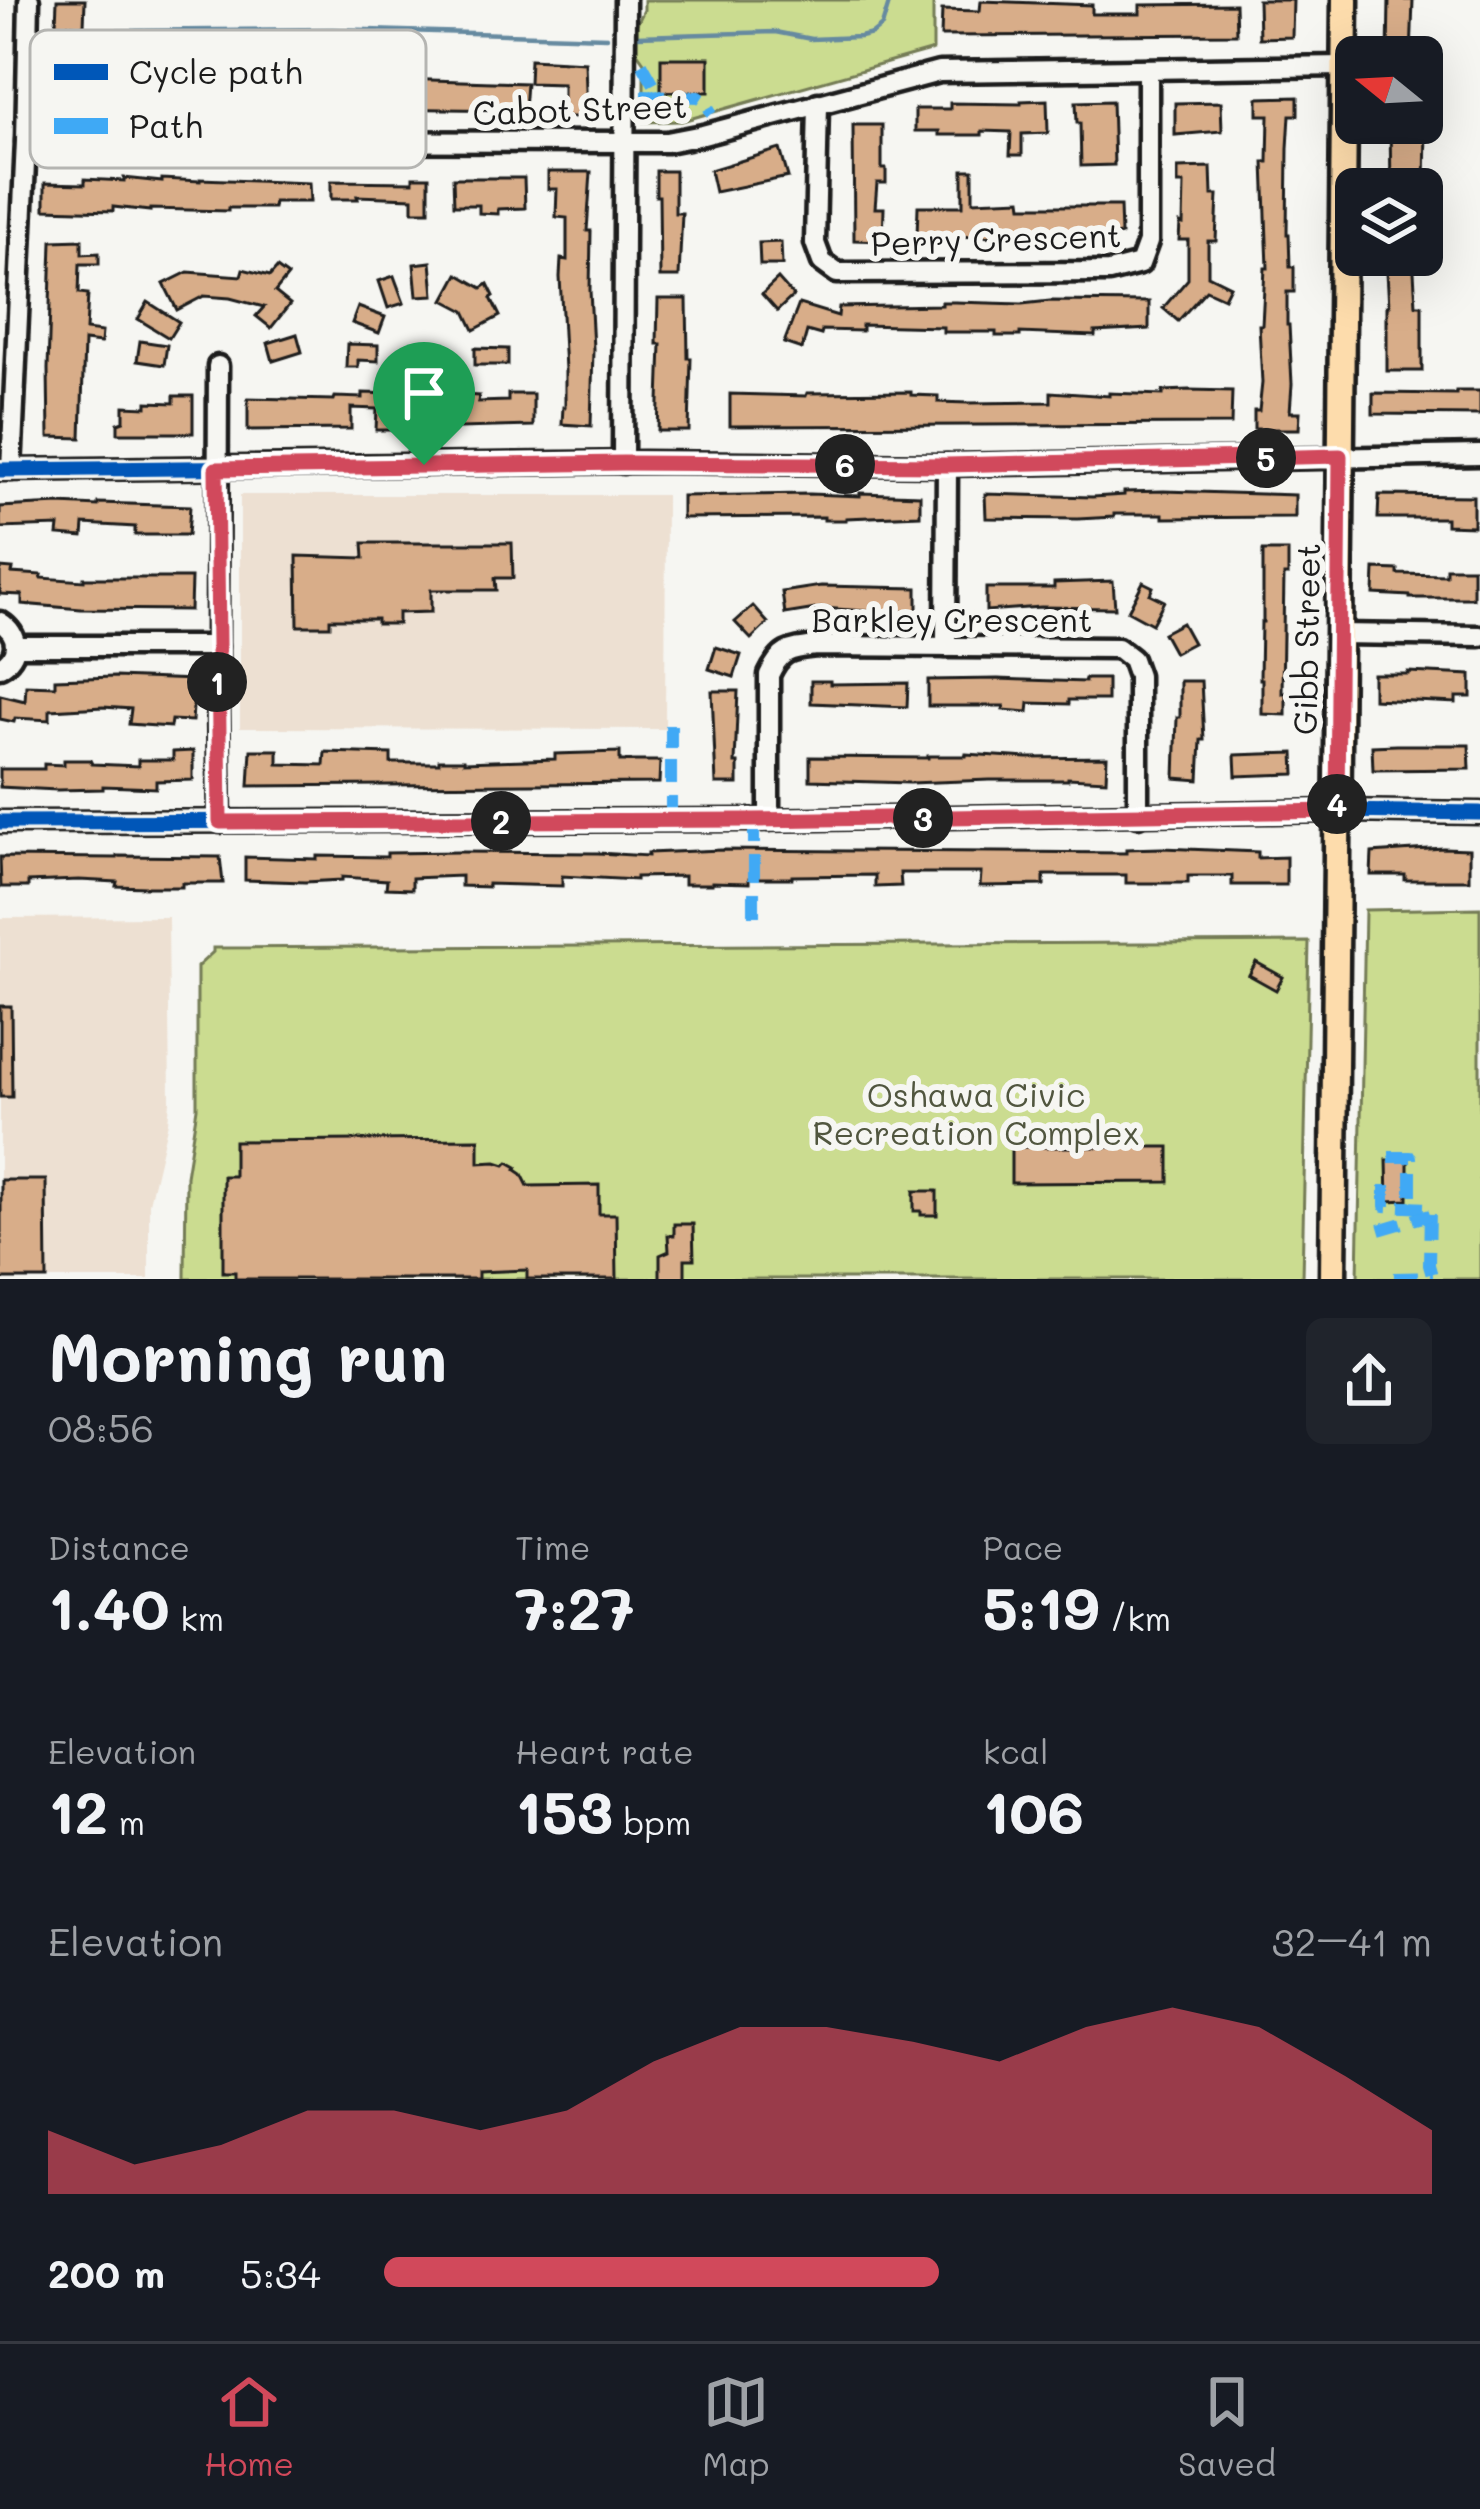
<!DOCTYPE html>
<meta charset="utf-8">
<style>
:root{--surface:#171b24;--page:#20242c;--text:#f1f3f6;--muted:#9ea1a6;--line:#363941;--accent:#d1495b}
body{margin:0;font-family:Mali,sans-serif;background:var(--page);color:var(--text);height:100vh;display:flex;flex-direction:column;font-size:45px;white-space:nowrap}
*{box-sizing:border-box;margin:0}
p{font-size:39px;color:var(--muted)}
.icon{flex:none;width:66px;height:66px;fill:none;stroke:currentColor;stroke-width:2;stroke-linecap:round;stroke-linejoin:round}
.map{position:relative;height:1279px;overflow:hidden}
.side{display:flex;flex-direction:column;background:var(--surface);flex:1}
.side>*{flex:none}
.needle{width:78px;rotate:288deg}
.fabs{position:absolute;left:1335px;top:36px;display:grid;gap:24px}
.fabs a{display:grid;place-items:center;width:108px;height:108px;border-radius:18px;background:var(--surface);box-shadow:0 12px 48px #0002;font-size:60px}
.pin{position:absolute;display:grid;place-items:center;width:102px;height:102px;color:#fff;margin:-123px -51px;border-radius:50% 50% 50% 0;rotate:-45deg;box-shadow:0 0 12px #0007}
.pin .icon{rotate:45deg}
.km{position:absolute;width:60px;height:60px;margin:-30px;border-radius:50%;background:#222;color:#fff;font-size:33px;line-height:60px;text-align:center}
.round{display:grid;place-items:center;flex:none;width:126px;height:126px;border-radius:18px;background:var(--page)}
.head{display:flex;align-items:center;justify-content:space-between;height:204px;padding:0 48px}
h1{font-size:66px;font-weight:700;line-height:90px}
.figures{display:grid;grid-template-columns:repeat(3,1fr);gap:18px;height:204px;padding:12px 48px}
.figures div{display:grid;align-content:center}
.figures b{font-size:60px;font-weight:700}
.figures small{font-size:33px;font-weight:400}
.figures p{font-size:33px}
.chart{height:336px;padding:24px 48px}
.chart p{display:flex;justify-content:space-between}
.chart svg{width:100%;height:216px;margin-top:12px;fill:var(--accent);opacity:.7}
ul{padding:0 48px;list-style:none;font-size:39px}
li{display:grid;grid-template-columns:192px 144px 1fr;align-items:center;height:90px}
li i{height:30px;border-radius:15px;background:var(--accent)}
.dock{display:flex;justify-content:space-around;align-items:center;height:168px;border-top:3px solid var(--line);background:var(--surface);font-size:33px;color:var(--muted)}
.dock a{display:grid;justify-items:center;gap:6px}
.dock .on{color:var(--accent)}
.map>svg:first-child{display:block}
.built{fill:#ede0d2}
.green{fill:#cbdc90;stroke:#747c56;stroke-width:3}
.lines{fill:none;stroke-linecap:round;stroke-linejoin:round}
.stream{stroke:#668aa0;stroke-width:4.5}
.building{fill:#d8ad89;stroke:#1c1c1c;stroke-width:3}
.minor-casing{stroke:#1c1c1c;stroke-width:27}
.major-casing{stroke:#1c1c1c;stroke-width:33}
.minor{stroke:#f6f6f2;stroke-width:18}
.major{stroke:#fddcac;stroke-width:24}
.quiet{stroke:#3fa9f5;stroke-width:12;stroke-dasharray:24 12;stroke-linecap:butt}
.cycleway-casing{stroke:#f6f6f2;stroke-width:22}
.cycleway{stroke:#0057b8;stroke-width:15}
.route-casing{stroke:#fff;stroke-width:24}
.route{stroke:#d1495b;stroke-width:15}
.labels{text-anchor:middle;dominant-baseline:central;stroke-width:12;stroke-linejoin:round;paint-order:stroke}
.street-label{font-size:33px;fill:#1c1c1c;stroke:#f6f6f2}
.park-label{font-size:33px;fill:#51563f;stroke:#f6f6f2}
.key{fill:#f6f6f2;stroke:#b5b5b2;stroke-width:3}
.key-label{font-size:33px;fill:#1c1c1c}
</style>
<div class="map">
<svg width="1480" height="1279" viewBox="0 0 1480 1279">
<rect width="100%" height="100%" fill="#f6f6f2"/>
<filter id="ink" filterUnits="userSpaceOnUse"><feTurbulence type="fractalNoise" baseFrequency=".00833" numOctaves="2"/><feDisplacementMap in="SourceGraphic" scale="24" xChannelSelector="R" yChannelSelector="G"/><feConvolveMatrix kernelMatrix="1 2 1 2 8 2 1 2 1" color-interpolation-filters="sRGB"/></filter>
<g filter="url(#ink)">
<g class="built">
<polygon points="240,495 666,495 665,729 240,728"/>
<polygon points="168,917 170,1102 168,1122 149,1203 149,1279 0,1279 0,918"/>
</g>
<g class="green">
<polygon points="644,0 933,0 933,50 682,121 644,122 644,62 637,52 637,24 644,10"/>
<polygon points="1480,908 1480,1279 1358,1279 1365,910"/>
<polygon points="1309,942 1302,1279 185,1279 186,1176 197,1108 197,967 213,952 213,948"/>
</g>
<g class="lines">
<g class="stream">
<polyline points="637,36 775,32 811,39 860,37 872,34 882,26 890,0"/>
<polyline points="55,55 70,40 103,31 333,29 607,37"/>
</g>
</g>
<g class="building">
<polygon points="57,0 85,0 84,26 56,24"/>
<polygon points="1258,0 1293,0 1292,37 1259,38"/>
<polygon points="1389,0 1413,0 1411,57 1388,57"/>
<polygon points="981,1 1092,5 1092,14 1140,14 1140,5 1235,4 1236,34 941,36 942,10 980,11"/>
<rect x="661" y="58" width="48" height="34"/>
<polygon points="530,59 585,62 587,117 563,117 563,84 529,83"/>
<polygon points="98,62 98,83 129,85 160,84 160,78 200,77 251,80 310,78 310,81 343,83 343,79 400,79 526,83 524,110 368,108 329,109 329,113 259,109 225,110 225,112 116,108 115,113 70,111 70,81 85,82 85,63"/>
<polygon points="1298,97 1298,115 1290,115 1288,148 1287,234 1289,234 1290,267 1294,267 1294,292 1287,292 1287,325 1289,325 1292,384 1290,412 1300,412 1299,429 1254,429 1254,411 1259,411 1262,383 1259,325 1262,325 1265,268 1268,268 1264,162 1268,162 1269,115 1258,115 1258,98"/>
<polygon points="1047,100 1048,133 1022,134 1022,155 1010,155 1011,132 982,131 982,135 939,135 939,131 915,131 915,109 950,109 950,103 1021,104 1021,101"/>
<polygon points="1112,101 1114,165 1081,166 1080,123 1077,123 1076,102"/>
<polygon points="1221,102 1222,131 1175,135 1175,103"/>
<polygon points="1390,123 1426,123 1425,188 1391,189"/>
<polygon points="853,125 882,125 882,169 886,169 886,183 877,183 875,208 884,208 883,241 854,240"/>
<polygon points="780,149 788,177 715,192 710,170"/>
<polygon points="1211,167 1212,195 1218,195 1216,241 1208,241 1208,275 1230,286 1224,298 1206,290 1178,321 1163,308 1188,279 1188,240 1179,240 1180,223 1183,224 1184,184 1178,184 1178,168"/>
<polygon points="963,170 973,170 973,201 1021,199 1022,206 1120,206 1121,235 917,237 918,206 963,206"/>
<polygon points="656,171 675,171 675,213 682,213 679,277 660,277 659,196 656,196"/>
<polygon points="548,172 591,172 587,231 591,231 590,290 593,349 591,426 562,424 563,407 565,407 565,370 560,277 561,259 567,260 567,218 556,217 557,189 548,189"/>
<polygon points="413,177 429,177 429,211 413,211 413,198 357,196 358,199 331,199 331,181 413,182"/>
<polygon points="124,178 162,182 162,179 200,181 200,179 309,183 310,202 274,202 273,208 228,208 228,211 150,209 150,211 113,207 113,211 45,209 45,183 85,184 85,179 124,181"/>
<polygon points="453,178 524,178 525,208 498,209 498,214 479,213 479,205 454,205"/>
<polygon points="82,240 82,254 99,253 99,264 80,264 79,293 88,294 86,330 102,332 101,343 84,341 81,438 49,437 48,369 52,241"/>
<polygon points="781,242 782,265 760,265 759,243"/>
<polygon points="1386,255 1413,255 1416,305 1422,305 1422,371 1387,371 1387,306 1389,306"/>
<polygon points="431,262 434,295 417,296 414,264"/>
<polygon points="277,268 288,276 275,292 290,304 271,328 256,316 264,307 230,298 204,296 177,310 164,284 188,272 241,276 243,269 270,276"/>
<polygon points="458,274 482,288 488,284 494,296 491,298 500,316 474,330 465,311 444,300"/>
<polygon points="394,276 404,303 388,308 379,281"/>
<polygon points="778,279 793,296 777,311 762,294"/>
<polygon points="658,299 687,299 688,358 691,358 689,431 658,431 661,344 657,344"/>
<polygon points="1050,301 1149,302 1149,329 1095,332 1095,336 1020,333 1020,336 996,336 996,332 943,332 943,327 862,325 862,331 822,330 821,335 807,331 802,349 784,343 799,304 838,316 839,307 942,305 942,302 955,302 1022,304"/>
<polygon points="148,302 179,322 169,338 138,319"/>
<polygon points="358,307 385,317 379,333 352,323"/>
<polygon points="297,334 302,352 273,361 268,343"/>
<polygon points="140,341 167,345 164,365 137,361"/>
<polygon points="347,344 378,345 378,361 358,360 358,367 346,367"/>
<polygon points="475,348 508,349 508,365 475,365"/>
<polygon points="1189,390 1232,391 1231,424 730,426 730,394 806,396 807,393 911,392 911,395 938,396 938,402 969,403 1051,402 1051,392 1109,396 1109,393 1163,395 1163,391"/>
<polygon points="1456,391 1480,391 1480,415 1373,414 1373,393 1456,394"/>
<polygon points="363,393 394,394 393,430 376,430 377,409 351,408 351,429 248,430 248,398 334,400 335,397 363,398"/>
<polygon points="508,394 533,394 533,426 460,428 462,395 479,396 478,402 508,401"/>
<polygon points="174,396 193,396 193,433 118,433 118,423 124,421 124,406 147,407 147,402 174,403"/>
<polygon points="1164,491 1295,495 1295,517 1163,518 1163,514 1114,514 1114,517 1078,519 986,518 985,494 1092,497 1124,495 1124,492"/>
<polygon points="860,493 920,495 920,515 846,518 846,520 824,520 824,517 682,518 682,496 809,494 860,496"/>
<polygon points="1379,495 1473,496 1473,526 1446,525 1446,518 1378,518"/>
<polygon points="98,503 190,506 188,535 135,535 135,527 84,524 83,537 58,535 59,526 0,528 0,507 59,504 98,506"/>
<polygon points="363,543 512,543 513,578 495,578 496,590 431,590 431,612 398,613 398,624 377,624 377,619 330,619 330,626 298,626 297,556 364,558"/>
<polygon points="1263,551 1288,551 1288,575 1284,575 1282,693 1286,693 1286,715 1262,714 1262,679 1260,679 1261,622 1263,622"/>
<polygon points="0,568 13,569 12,573 42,575 41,578 84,581 84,578 191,578 190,610 81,609 22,604 22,595 0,594"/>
<polygon points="1446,568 1473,568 1473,598 1410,598 1410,596 1374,594 1375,569 1398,570 1398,574 1446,575"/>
<polygon points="1113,581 1115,608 1041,607 986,611 986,588 1054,588 1054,583"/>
<polygon points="1143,582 1153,587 1150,594 1164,601 1152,624 1128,611"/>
<polygon points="821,586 917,588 917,611 880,612 822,608 785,614 782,592"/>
<polygon points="753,606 768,623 751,639 735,622"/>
<polygon points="1182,623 1193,643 1174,653 1163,633"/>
<polygon points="716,647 741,655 734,677 709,669"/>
<polygon points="1408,672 1471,675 1471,697 1456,697 1456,703 1373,699 1373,674 1408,674"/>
<polygon points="115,677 195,680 192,721 171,720 170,727 129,724 131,709 103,707 50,710 50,720 15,718 14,722 0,719 0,695 25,701 26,685 55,686 55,679"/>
<polygon points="998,679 1085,682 1085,679 1107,679 1107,700 1069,700 1069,704 1029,703 1028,712 1003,710 1004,706 928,706 928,680"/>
<polygon points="811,681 830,681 830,684 908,683 907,707 811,703"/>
<polygon points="1180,681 1201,681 1204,740 1201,740 1199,780 1175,778 1177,717 1180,717"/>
<polygon points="712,691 738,691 735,763 738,763 738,784 716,784"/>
<polygon points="1397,745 1469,745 1470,769 1373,770 1372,746"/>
<polygon points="251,750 278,750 278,764 324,765 325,752 391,754 391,763 439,763 439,760 464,760 464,762 555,759 555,754 620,752 620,761 660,761 659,783 249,786"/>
<polygon points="193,751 193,780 156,781 156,788 103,786 103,789 57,790 0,787 0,769 44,769 44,764 64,765 64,760 90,760 92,764 138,766 138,760 173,760 173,752"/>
<polygon points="1294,753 1295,774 1236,776 1235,755"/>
<polygon points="966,754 1028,758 1107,757 1106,780 1068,778 1068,780 990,780 910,783 810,780 810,757 928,758 928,756 966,756"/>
<polygon points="1162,848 1258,852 1258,858 1286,857 1286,885 1232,885 1232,876 1188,876 1188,883 1126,883 1126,875 1044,875 1044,885 980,886 981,873 900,873 901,886 875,887 875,875 792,876 792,878 749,878 749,883 712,882 712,884 684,884 684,876 636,877 636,880 562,876 562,886 488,884 488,887 461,886 461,876 412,878 412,889 386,888 387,880 342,877 342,880 305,882 245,880 245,857 317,859 317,856 387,857 387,853 460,852 598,853 648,856 648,853 722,850 1126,853 1126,849"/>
<polygon points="1443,848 1469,849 1469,880 1405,880 1405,875 1371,875 1372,853"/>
<polygon points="117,856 220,857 223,883 182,883 182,887 147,887 116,886 117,882 79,880 28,882 28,887 1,887 0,857 117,858"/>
<polygon points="1256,962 1283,977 1276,990 1249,975"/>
<polygon points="0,1006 11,1006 12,1097 0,1097"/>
<polygon points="479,1139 479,1163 496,1162 505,1165 508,1162 517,1167 516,1170 522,1174 528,1186 599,1185 599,1214 616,1214 617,1279 527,1279 527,1270 478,1272 478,1279 235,1279 235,1272 223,1272 223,1176 234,1176 234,1141"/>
<polygon points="1011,1147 1169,1147 1169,1182 1011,1183"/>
<polygon points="1387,1160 1408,1160 1408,1200 1388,1201"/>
<polygon points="1,1180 46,1180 47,1279 1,1279"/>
<polygon points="914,1191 937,1191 937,1215 921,1215 921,1211 914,1211"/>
<polygon points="674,1224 693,1224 694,1259 685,1259 685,1279 660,1279 660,1255 669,1251 668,1235 674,1235"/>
</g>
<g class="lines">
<g class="minor-casing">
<g id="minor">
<polyline points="818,103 815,243 822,262 837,273 1109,272 1140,264 1148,242 1148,70"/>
<polyline points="26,141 667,142 703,135 939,72 1344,66"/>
<polyline points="218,366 217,646 220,822"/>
<polyline points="623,463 625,0"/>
<polyline points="424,465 426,363"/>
<polyline points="0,470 643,462 947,465 1480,455"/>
<polyline points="11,470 26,141 29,0"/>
<path d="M0 622C20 634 20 656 0 667"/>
<polyline points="1338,634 1480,636"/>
<polyline points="16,646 217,646"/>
<polyline points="946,647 947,465"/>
<path d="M769 820V675C781 649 790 649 817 646L1118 648 1132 659 1138 676V816"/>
<polyline points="0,822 754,820 1337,811 1480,813"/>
</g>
</g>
<g class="major-casing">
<polyline id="major" points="1333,1279 1345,0"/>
</g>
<use href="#minor" class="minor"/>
<use href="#major" class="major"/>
<g class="quiet">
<polyline points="642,63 660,95"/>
<polyline points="642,95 699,97 705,101 712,114"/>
<polyline points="671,725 671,820"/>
<polyline points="754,820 754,925"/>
<polyline points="1389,1157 1411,1157 1411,1207"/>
<polyline points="1385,1185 1385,1206 1430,1208 1429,1265 1433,1279"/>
<polyline points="1379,1230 1430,1215"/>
<polyline points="1394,1278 1433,1277"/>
</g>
<g class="cycleway-casing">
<g id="cycleway">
<polyline points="0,470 623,463"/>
<polyline points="0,822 754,820 1337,811 1480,813"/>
</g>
</g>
<use href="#cycleway" class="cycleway"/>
</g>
</g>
<g class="lines" filter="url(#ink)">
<g class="route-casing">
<polygon id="route" points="1340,456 1337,811 754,820 220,822 216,469 623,463 947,465"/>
</g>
<use href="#route" class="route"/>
</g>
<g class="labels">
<g class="street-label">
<text transform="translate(580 108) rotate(-2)">Cabot Street</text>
<text transform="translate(996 238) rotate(-2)">Perry Crescent</text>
<text x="952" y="618">Barkley Crescent</text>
<text transform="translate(1305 639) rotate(-89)">Gibb Street</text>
</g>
<g class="park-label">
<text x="976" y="1093">Oshawa Civic<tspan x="976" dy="38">Recreation Complex</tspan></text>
</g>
</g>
<rect x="30" y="30" width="396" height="138" rx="18" class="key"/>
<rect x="54" y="64" width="54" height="16" fill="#0057b8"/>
<rect x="54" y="118" width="54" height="16" fill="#3fa9f5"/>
<g class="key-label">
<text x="129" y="84">Cycle path</text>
<text x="129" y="138">Path</text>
</g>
</svg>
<div class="fabs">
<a><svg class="needle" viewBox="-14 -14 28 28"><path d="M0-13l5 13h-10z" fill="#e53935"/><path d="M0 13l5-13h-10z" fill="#9ea1a6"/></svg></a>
<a><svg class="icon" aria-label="layers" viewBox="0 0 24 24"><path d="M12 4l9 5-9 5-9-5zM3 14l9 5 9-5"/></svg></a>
</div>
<div class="pin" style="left:424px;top:465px;background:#1e9e55"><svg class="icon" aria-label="arrive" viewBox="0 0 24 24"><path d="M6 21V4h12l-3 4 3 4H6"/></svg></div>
<b class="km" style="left:217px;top:682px">1</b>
<b class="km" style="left:501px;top:821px">2</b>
<b class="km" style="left:923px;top:818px">3</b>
<b class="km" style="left:1337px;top:804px">4</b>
<b class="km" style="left:1266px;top:458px">5</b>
<b class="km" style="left:845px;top:464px">6</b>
</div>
<section class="side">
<div class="head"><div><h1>Morning run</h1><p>08:56</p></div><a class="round"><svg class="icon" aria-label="share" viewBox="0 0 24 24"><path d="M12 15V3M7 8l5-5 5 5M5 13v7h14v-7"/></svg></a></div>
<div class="figures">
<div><p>Distance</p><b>1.40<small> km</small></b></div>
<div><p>Time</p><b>7:27</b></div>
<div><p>Pace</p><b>5:19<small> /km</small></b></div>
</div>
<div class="figures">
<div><p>Elevation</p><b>12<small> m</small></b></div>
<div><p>Heart rate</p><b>153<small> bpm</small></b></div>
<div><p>kcal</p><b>106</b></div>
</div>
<div class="chart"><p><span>Elevation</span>32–41 m</p>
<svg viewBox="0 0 160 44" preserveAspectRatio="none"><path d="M0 44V31L10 38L20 34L30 27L40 27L50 31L60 27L70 17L80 10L90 10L100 13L110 17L120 10L130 6L140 10L150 20L160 31V44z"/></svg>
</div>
<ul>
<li><b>200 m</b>5:34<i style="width:53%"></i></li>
</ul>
</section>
<nav class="dock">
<a class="on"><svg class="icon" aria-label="home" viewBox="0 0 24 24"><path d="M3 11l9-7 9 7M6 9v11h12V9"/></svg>Home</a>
<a><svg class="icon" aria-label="map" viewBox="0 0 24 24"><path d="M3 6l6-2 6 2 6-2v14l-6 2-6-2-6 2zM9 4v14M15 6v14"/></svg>Map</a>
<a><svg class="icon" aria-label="saved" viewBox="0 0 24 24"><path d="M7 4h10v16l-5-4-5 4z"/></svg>Saved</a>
</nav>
